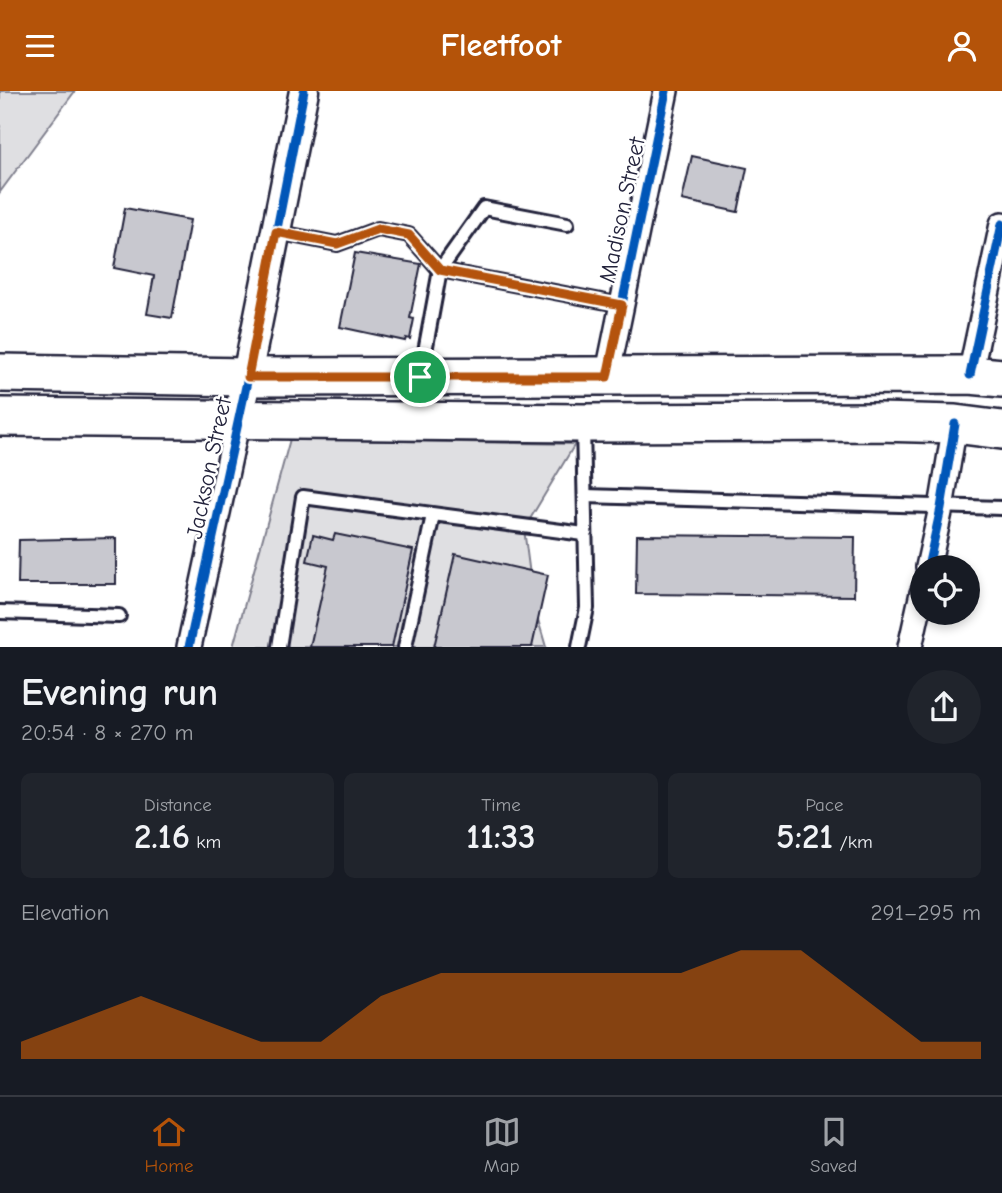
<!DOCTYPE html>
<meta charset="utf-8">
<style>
:root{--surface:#171b24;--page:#20242c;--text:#f1f3f6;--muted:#9ea1a6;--line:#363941;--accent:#b45309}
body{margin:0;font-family:"Comic Neue",sans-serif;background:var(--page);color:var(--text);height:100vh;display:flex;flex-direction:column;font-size:26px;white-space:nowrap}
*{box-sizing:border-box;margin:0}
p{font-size:23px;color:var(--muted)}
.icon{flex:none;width:38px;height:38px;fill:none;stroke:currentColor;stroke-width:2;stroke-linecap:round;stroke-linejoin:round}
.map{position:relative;height:556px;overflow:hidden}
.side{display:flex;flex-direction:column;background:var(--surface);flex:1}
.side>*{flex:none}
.fabs{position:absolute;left:910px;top:464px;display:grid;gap:14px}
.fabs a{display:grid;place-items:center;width:70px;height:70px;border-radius:50%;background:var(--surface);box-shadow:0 4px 10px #0003;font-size:35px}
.pin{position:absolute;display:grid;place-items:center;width:60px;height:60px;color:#fff;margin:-30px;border:4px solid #fff;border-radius:50%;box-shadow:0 2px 7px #0007}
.round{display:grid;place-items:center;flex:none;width:74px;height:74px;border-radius:37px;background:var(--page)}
.head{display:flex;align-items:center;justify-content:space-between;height:119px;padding:0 21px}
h1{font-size:38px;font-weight:700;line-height:52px}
.metrics{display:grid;grid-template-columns:repeat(3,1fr);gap:10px;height:119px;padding:7px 21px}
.metrics div{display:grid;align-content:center;border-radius:10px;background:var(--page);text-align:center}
.metrics b{font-size:35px;font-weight:700}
.metrics small{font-size:19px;font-weight:400}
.metrics p{font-size:19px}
.chart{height:196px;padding:14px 21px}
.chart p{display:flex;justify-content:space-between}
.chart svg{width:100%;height:126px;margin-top:7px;fill:var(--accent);opacity:.7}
header{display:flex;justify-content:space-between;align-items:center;height:91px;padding:0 21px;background:var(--accent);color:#fff;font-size:32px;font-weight:700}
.tab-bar{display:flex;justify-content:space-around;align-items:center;height:98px;border-top:2px solid var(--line);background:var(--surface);font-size:19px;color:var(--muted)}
.tab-bar a{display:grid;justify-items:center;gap:4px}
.tab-bar .selected{color:var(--accent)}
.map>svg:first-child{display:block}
.green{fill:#dfdfe2;stroke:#80808e;stroke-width:2}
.building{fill:#c8c8cf;stroke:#22223b;stroke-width:2}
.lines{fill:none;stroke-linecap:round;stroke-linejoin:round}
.service-casing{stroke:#22223b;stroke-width:18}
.minor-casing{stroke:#22223b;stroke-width:28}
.tertiary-casing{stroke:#22223b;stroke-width:33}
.primary-casing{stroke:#22223b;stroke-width:42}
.service{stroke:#fff;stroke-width:12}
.minor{stroke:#fff;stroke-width:23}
.tertiary{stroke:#fff;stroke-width:28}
.primary{stroke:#fff;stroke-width:37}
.cycleway-casing{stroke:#fff;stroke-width:13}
.cycleway{stroke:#0057b8;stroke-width:9}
.route-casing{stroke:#fff;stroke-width:14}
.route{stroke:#b45309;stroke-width:9}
.labels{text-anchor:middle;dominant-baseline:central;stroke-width:5;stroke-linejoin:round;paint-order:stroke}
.street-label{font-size:23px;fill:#22223b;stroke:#fff}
</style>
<header><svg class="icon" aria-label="menu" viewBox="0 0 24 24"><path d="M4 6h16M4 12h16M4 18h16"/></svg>Fleetfoot<svg class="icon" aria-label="person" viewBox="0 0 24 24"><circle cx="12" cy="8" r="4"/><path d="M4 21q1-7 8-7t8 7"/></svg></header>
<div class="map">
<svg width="1002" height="556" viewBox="0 0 1002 556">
<rect width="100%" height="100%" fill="#fff"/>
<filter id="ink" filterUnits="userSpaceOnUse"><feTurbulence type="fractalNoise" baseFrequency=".0143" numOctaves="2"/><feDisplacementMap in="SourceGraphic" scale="14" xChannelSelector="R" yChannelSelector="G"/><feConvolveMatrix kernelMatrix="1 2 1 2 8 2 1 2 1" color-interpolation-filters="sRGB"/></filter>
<g filter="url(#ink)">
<g class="green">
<polygon points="0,0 75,0 0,101"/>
<polygon points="290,348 575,353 524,438 534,515 546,556 233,556"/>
</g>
<g class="building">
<polygon points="692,65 747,77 738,121 682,109"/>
<polygon points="125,117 190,129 172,227 147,223 154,185 114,177"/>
<polygon points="355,162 421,173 410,227 414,228 410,248 406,247 405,250 340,236"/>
<polygon points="335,443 413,459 392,556 310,556 328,475 307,470 313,444 333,449"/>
<polygon points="637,444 855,446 854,505 636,503"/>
<polygon points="116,447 116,493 18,493 19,449"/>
<polygon points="455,463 548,484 532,556 434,556"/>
</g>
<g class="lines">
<g class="service-casing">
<g id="service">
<polyline points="276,141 337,153 378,138 409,144 440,179 622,214"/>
<polyline points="421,282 440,179 484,117 567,133"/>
<polyline points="585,405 1002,417"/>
<polyline points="0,521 119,525"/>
<polyline points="279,556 303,406 584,443"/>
<polyline points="405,556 433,424"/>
<polyline points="579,556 587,517 583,336"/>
</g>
</g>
<g class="minor-casing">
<g id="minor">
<polyline points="970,284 1002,133"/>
<polyline points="607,286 666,0"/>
<polyline points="928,476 941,417 955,333"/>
<polyline points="189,556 238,329"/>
<polyline points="910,556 922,502"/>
</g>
</g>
<g class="tertiary-casing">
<polyline id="tertiary" points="238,329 304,0"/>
</g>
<g class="primary-casing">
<g id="primary">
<polyline points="0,282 248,286 970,284 1002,287"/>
<polyline points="0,326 583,332 878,331 955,333 1002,339"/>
</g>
</g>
<use href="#service" class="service"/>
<use href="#minor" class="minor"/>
<use href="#tertiary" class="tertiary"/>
<use href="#primary" class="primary"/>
<g class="cycleway-casing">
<g id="cycleway">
<polyline points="970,284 1002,133"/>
<polyline points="607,286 666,0"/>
<polyline points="928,476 941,417 955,333"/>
<polyline points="189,556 248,286 304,0"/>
</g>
</g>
<use href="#cycleway" class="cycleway"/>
</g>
</g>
<g class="lines" filter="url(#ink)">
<g class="route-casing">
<polygon id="route" points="378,138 409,144 440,179 622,214 607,286 248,286 276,141 337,153"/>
</g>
<use href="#route" class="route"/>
</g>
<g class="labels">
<g class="street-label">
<text transform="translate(622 119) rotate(-78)">Madison Street</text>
<text transform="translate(209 377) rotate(-78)">Jackson Street</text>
</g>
</g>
</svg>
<div class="fabs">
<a><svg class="icon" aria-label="locate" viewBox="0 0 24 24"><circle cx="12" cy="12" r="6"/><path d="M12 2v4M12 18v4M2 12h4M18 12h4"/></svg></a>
</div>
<div class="pin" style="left:420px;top:286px;background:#1e9e55"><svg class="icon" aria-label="arrive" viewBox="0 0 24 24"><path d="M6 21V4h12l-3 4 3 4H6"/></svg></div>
</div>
<section class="side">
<div class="head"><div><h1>Evening run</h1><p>20:54 · 8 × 270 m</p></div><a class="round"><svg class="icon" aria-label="share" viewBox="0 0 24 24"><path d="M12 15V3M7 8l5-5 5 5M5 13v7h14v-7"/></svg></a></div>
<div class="metrics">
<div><p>Distance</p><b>2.16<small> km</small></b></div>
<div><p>Time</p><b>11:33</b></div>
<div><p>Pace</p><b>5:21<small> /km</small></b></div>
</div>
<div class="chart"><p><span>Elevation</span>291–295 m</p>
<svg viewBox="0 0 160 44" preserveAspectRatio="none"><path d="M0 44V38L10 30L20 22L30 30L40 38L50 38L60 22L70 14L80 14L90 14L100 14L110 14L120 6L130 6L140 22L150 38L160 38V44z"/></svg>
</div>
</section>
<nav class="tab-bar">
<a class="selected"><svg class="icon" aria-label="home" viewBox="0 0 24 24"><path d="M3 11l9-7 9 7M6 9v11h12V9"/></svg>Home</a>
<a><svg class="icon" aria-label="map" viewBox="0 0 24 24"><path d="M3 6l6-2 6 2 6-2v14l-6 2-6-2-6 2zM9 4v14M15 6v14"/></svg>Map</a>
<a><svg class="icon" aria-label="saved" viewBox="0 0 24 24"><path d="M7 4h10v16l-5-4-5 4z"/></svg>Saved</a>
</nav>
